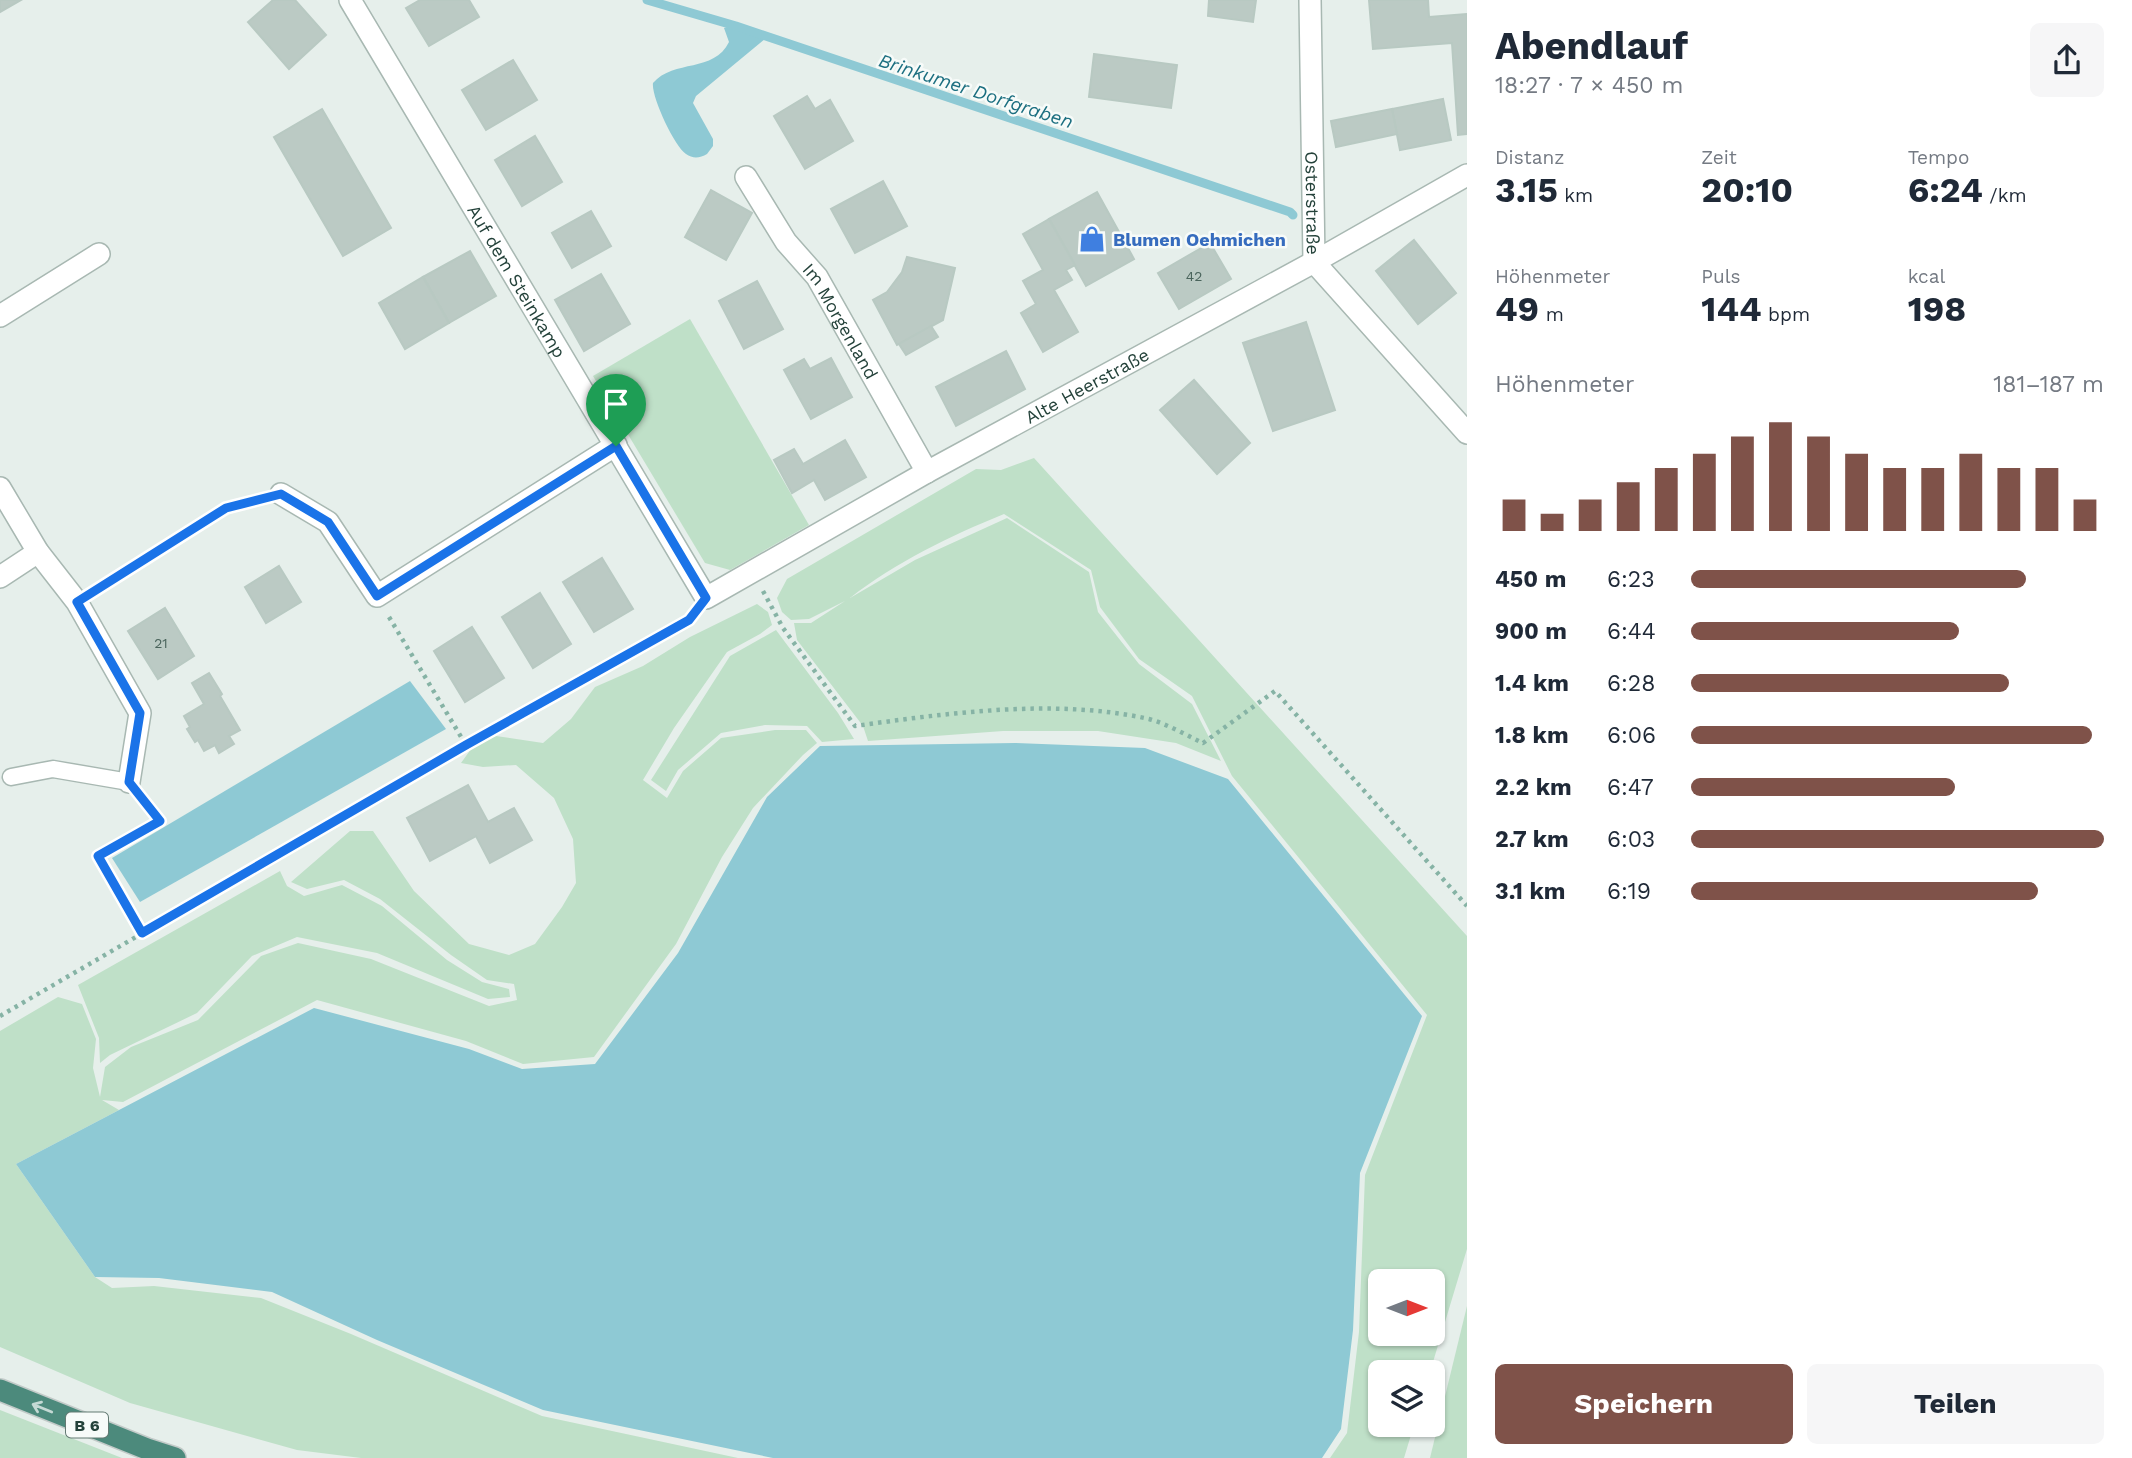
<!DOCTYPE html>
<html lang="de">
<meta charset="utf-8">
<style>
:root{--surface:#fff;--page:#f6f6f7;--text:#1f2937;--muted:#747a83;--accent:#7f5249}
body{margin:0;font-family:"Work Sans",sans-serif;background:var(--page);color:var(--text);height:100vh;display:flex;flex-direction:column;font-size:26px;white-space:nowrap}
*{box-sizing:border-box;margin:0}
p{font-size:23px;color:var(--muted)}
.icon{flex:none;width:38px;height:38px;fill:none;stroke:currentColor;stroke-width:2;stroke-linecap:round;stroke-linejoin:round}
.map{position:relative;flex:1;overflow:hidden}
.drawer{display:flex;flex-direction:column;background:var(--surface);width:665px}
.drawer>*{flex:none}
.needle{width:46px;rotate:90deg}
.controls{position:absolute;left:1368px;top:1269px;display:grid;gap:14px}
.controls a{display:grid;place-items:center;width:77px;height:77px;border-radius:10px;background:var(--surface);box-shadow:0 2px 5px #0004;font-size:35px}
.pin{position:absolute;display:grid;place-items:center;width:60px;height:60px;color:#fff;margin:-72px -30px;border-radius:50% 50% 50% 0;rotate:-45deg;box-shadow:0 0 7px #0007}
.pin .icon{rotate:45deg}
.round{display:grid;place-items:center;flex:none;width:74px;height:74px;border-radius:10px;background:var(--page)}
.overview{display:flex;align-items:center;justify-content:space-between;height:119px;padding:0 28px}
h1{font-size:38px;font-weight:700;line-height:52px}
.stats{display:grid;grid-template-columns:repeat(3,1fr);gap:10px;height:119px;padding:7px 28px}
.stats div{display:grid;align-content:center}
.stats b{font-size:35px;font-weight:700}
.stats small{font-size:19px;font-weight:400}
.stats p{font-size:19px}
.chart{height:196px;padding:14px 28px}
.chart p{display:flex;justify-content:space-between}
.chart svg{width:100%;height:126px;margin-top:7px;stroke:var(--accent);stroke-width:6}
.cta{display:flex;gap:14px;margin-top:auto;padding:14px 28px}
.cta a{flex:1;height:80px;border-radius:10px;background:var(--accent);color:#fff;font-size:28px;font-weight:700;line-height:80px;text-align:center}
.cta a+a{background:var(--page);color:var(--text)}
ul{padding:0 28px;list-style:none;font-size:23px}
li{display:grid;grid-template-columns:112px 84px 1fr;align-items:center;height:52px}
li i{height:18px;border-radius:9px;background:var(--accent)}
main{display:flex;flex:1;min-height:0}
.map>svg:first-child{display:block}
.green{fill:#bfe0c8;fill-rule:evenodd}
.water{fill:#8ec9d4}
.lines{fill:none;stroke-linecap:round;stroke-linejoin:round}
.stream{stroke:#8ec9d4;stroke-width:9}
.building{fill:#bbcac4;stroke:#b8c9c2;stroke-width:2}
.service-casing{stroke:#a8b8b2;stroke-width:19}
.minor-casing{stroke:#a8b8b2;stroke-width:24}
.trunk-casing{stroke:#c2cac8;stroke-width:24}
.path{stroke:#86b3a5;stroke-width:4.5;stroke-dasharray:3.5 5;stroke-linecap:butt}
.service{stroke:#fff;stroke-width:16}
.minor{stroke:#fff;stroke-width:21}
.trunk{stroke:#4c8a7c;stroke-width:21}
.oneway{stroke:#c4d9d4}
.route-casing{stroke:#fff;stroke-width:14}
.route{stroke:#1a73e8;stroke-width:9}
.labels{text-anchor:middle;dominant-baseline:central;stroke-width:5;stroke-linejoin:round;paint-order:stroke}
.number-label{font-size:14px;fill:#4a645c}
.shield{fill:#f7fbf9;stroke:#637a73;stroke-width:2}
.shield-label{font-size:16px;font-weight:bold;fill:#24423a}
.street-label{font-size:18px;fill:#24423a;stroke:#f7fbf9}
.shop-label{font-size:18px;font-weight:bold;fill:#366cbe;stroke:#f7fbf9;text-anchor:start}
.water-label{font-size:19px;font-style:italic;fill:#1c6f80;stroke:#f7fbf9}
</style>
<main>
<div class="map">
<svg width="1467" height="1458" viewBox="0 0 1467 1458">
<rect width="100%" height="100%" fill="#e6efeb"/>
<g class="green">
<polygon points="690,319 809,525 730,570 705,563 593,376"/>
<path d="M1034 458 1467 936V1249L1430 1372H1381V1424L1414 1425 1404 1458H1330L1347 1433 1359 1332 1365 1175 1427 1015 1232 776 1192 696 1139 659 1100 607 1091 570 1004 514C950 536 896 562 850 598L915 560 1007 518 1089 572 1098 612 1139 664 1192 704 1221 761 1176 743 1098 731H1003L868 741 863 726 797 640 794 623H811L845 601 809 619 791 620 782 612 777 598 787 579 976 469 1001 470ZM1381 1281H1433V1334H1381Z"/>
<polygon points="757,604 768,612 772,625 760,634 727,652 674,728 643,780 667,798 683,771 721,738 775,730 806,730 817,743 803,755 753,808 722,857 676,944 594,1057 523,1064 466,1041 317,1000 123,1102 102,1100 119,1110 16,1164 95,1277 112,1288 154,1286 261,1298 351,1334 542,1416 738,1458 361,1458 297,1450 130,1403 0,1347 0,1031 58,997 82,1004 96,1039 93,1068 100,1097 105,1067 131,1047 198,1020 261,956 298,943 371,959 489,1006 517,1000 514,984 487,980 451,955 380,899 344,880 307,889 291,882 350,831 373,831 414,891 469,944 509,955 535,944 562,907 576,883 573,839 554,798 516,765 483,767 461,763 476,742 496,736 543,743 571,719 595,687 643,666 690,637"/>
<polygon points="776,630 838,713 854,739 822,742 807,726 765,725 721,733 678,770 666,791 651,780 730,656"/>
<polygon points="280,871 287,886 304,896 342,885 382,906 447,960 482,982 509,989 510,997 488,999 377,953 297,937 252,956 197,1013 110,1055 100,1063 99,1038 78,985"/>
<polygon points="1467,1306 1467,1458 1430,1458"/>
<polygon points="0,1410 122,1458 0,1458"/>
</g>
<g class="water">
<path d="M727 27 765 39 696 96 693 103 713 139V146L707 154C700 158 693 159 686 154 674 146 651 96 653 83 674 59 714 73 729 42L724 28Z"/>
<polygon points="410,681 446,729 140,902 112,858"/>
<polygon points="1015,743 1145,748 1228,779 1422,1016 1360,1173 1353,1330 1341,1429 1322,1458 773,1458 543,1410 377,1340 272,1292 159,1278 95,1277 16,1164 314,1008 469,1049 522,1069 595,1064 678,953 767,797 820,746"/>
</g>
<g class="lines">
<polyline class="stream" points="647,0 736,26 1290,212 1293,215"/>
</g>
<g class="building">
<polygon points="0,0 21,0 0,12"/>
<polygon points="273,0 295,0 326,35 289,69 248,22"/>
<polygon points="420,0 469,0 479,17 429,46 406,8"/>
<polygon points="1209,0 1256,0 1253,22 1208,16"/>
<polygon points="1369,0 1428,0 1429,17 1467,14 1467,134 1458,135 1452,43 1373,49"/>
<polygon points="1094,54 1177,65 1171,108 1089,97"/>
<polygon points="513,60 537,100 486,130 462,90"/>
<polygon points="807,96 815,109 830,100 853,141 805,169 774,116"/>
<polygon points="1443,99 1451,140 1400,150 1392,109"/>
<polygon points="322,109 391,228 343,256 274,137"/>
<polygon points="1392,109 1397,134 1336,147 1331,121"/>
<polygon points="535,136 562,182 522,206 495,160"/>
<polygon points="883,181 907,226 855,253 831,209"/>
<polygon points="711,190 752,213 726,260 685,237"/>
<polygon points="1097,192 1134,259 1086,286 1049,219"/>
<polygon points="591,211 611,246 572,268 552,233"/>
<polygon points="1049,219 1075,265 1066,270 1072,280 1054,290 1078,332 1043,352 1021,313 1036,304 1023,281 1043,270 1023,234"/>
<polygon points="1414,240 1456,293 1418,324 1376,271"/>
<polygon points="1210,243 1231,279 1179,309 1158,273"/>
<polygon points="470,251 496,296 449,323 423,277"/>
<polygon points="907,257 955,268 943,320 897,345 873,300 887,292 902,272"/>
<polygon points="601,274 630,324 584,351 555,300"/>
<polygon points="423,277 449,323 405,349 379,303"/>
<polygon points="757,281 783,329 744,349 719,301"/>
<polygon points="1306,322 1335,410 1273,431 1243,343"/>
<polygon points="931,326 938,337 906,355 899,344"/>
<polygon points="1006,351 1025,389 956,426 936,387"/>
<polygon points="831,358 852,397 811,419 784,370 804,359 810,369"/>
<polygon points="1194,380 1250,443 1217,474 1160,410"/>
<polygon points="845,440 866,477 825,500 814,480 792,493 774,460 794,449 803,464"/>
<polygon points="602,558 633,609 594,632 563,582"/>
<polygon points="279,566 301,602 266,623 245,587"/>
<polygon points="540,593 571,644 533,668 502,617"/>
<polygon points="165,608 194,656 158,679 128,631"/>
<polygon points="472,627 504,678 465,702 434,651"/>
<polygon points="209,673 222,694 220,696 240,730 229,736 234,744 219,753 215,745 204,751 198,740 195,742 187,729 190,727 184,716 204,704 192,683"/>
<polygon points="468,785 488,822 514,808 532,840 490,863 476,836 430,861 407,818"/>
</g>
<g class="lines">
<g class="service-casing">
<polyline id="service" points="11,777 53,769 129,782"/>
</g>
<g class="minor-casing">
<g id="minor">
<path id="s1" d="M350 0 706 598 927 472 1314 262 1467 175"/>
<path id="s2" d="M1310 0 1314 262 1467 433"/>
<path id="s3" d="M746 177 786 242 817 277 927 472"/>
<polyline points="0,316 99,254"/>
<polyline points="0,488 38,552 77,602 140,713 129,782"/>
<polyline points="281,494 328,522 377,596 616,445"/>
<polyline points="0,577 38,552"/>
</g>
</g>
<g class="trunk-casing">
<polyline id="trunk" points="0,1390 147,1449 175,1458"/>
</g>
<g class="path">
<polyline points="97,589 226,508 260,500"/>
<path d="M763 591 783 628 855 726C948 713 1056 698 1149 719 1167 724 1186 735 1203 743L1275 691 1467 906"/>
<polyline points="389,617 466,745"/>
<polyline points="142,933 98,856 160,821 143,799"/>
<polyline points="0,1016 466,745 689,619 692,615"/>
</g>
<use href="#service" class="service"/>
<use href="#minor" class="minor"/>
<use href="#trunk" class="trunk"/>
</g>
<defs><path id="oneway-shaft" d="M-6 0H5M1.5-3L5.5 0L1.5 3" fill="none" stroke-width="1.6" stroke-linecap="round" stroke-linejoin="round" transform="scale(1.75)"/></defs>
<use class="oneway" href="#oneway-shaft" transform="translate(42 1408) rotate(-158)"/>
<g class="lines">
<g class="route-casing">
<polygon id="route" points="616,446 706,598 689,620 466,745 142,933 98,856 160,821 129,782 140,713 77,602 226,508 281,494 328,522 377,596"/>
</g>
<use href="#route" class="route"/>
</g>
<defs>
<g id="shop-bare" transform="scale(2.1)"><path d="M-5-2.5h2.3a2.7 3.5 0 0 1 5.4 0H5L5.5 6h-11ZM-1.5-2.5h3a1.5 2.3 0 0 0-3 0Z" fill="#3f7fe0" stroke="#f7fbf9" stroke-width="2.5" paint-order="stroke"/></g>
</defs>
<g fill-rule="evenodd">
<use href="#shop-bare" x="1092" y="239"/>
</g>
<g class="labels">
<g class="number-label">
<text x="1194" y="276">42</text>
<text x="161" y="643">21</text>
</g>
<rect class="shield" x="66" y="1412.5" width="42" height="25" rx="5"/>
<g class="shield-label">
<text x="87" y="1425">B 6</text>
</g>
<g class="street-label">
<text stroke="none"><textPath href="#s2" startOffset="203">Osterstraße</textPath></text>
<text stroke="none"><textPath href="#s1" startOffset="327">Auf dem Steinkamp</textPath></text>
<text stroke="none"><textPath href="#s3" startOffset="173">Im Morgenland</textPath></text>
<text stroke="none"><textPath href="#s1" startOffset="1132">Alte Heerstraße</textPath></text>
</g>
<g class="shop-label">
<text x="1113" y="239">Blumen Oehmichen</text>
</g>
<g class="water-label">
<text transform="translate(976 91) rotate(18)">Brinkumer Dorfgraben</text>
</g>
</g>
</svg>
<div class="controls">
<a><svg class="needle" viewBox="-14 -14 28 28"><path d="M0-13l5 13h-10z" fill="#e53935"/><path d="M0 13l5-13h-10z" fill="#747a83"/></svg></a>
<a><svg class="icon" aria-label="layers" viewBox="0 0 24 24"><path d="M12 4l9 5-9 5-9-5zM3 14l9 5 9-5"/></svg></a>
</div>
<div class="pin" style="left:616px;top:446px;background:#1e9e55"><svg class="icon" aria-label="arrive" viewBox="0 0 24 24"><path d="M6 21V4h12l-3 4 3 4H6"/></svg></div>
</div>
<section class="drawer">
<div class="overview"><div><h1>Abendlauf</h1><p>18:27 · 7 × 450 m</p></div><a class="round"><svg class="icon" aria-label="share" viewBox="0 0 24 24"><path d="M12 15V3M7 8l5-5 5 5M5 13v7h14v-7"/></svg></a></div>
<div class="stats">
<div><p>Distanz</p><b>3.15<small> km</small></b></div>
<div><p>Zeit</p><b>20:10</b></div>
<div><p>Tempo</p><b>6:24<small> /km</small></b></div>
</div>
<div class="stats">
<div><p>Höhenmeter</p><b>49<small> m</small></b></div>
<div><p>Puls</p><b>144<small> bpm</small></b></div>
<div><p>kcal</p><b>198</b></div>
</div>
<div class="chart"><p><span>Höhenmeter</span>181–187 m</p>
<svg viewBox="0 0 160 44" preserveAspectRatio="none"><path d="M5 44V33M15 44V38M25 44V33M35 44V27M45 44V22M55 44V17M65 44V11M75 44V6M85 44V11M95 44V17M105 44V22M115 44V22M125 44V17M135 44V22M145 44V22M155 44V33"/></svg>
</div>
<ul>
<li><b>450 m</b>6:23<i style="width:81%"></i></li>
<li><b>900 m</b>6:44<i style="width:65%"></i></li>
<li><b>1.4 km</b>6:28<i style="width:77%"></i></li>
<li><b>1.8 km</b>6:06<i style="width:97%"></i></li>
<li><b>2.2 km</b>6:47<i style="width:64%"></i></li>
<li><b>2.7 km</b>6:03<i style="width:100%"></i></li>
<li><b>3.1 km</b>6:19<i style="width:84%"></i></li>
</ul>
<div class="cta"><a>Speichern</a><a>Teilen</a></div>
</section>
</main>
